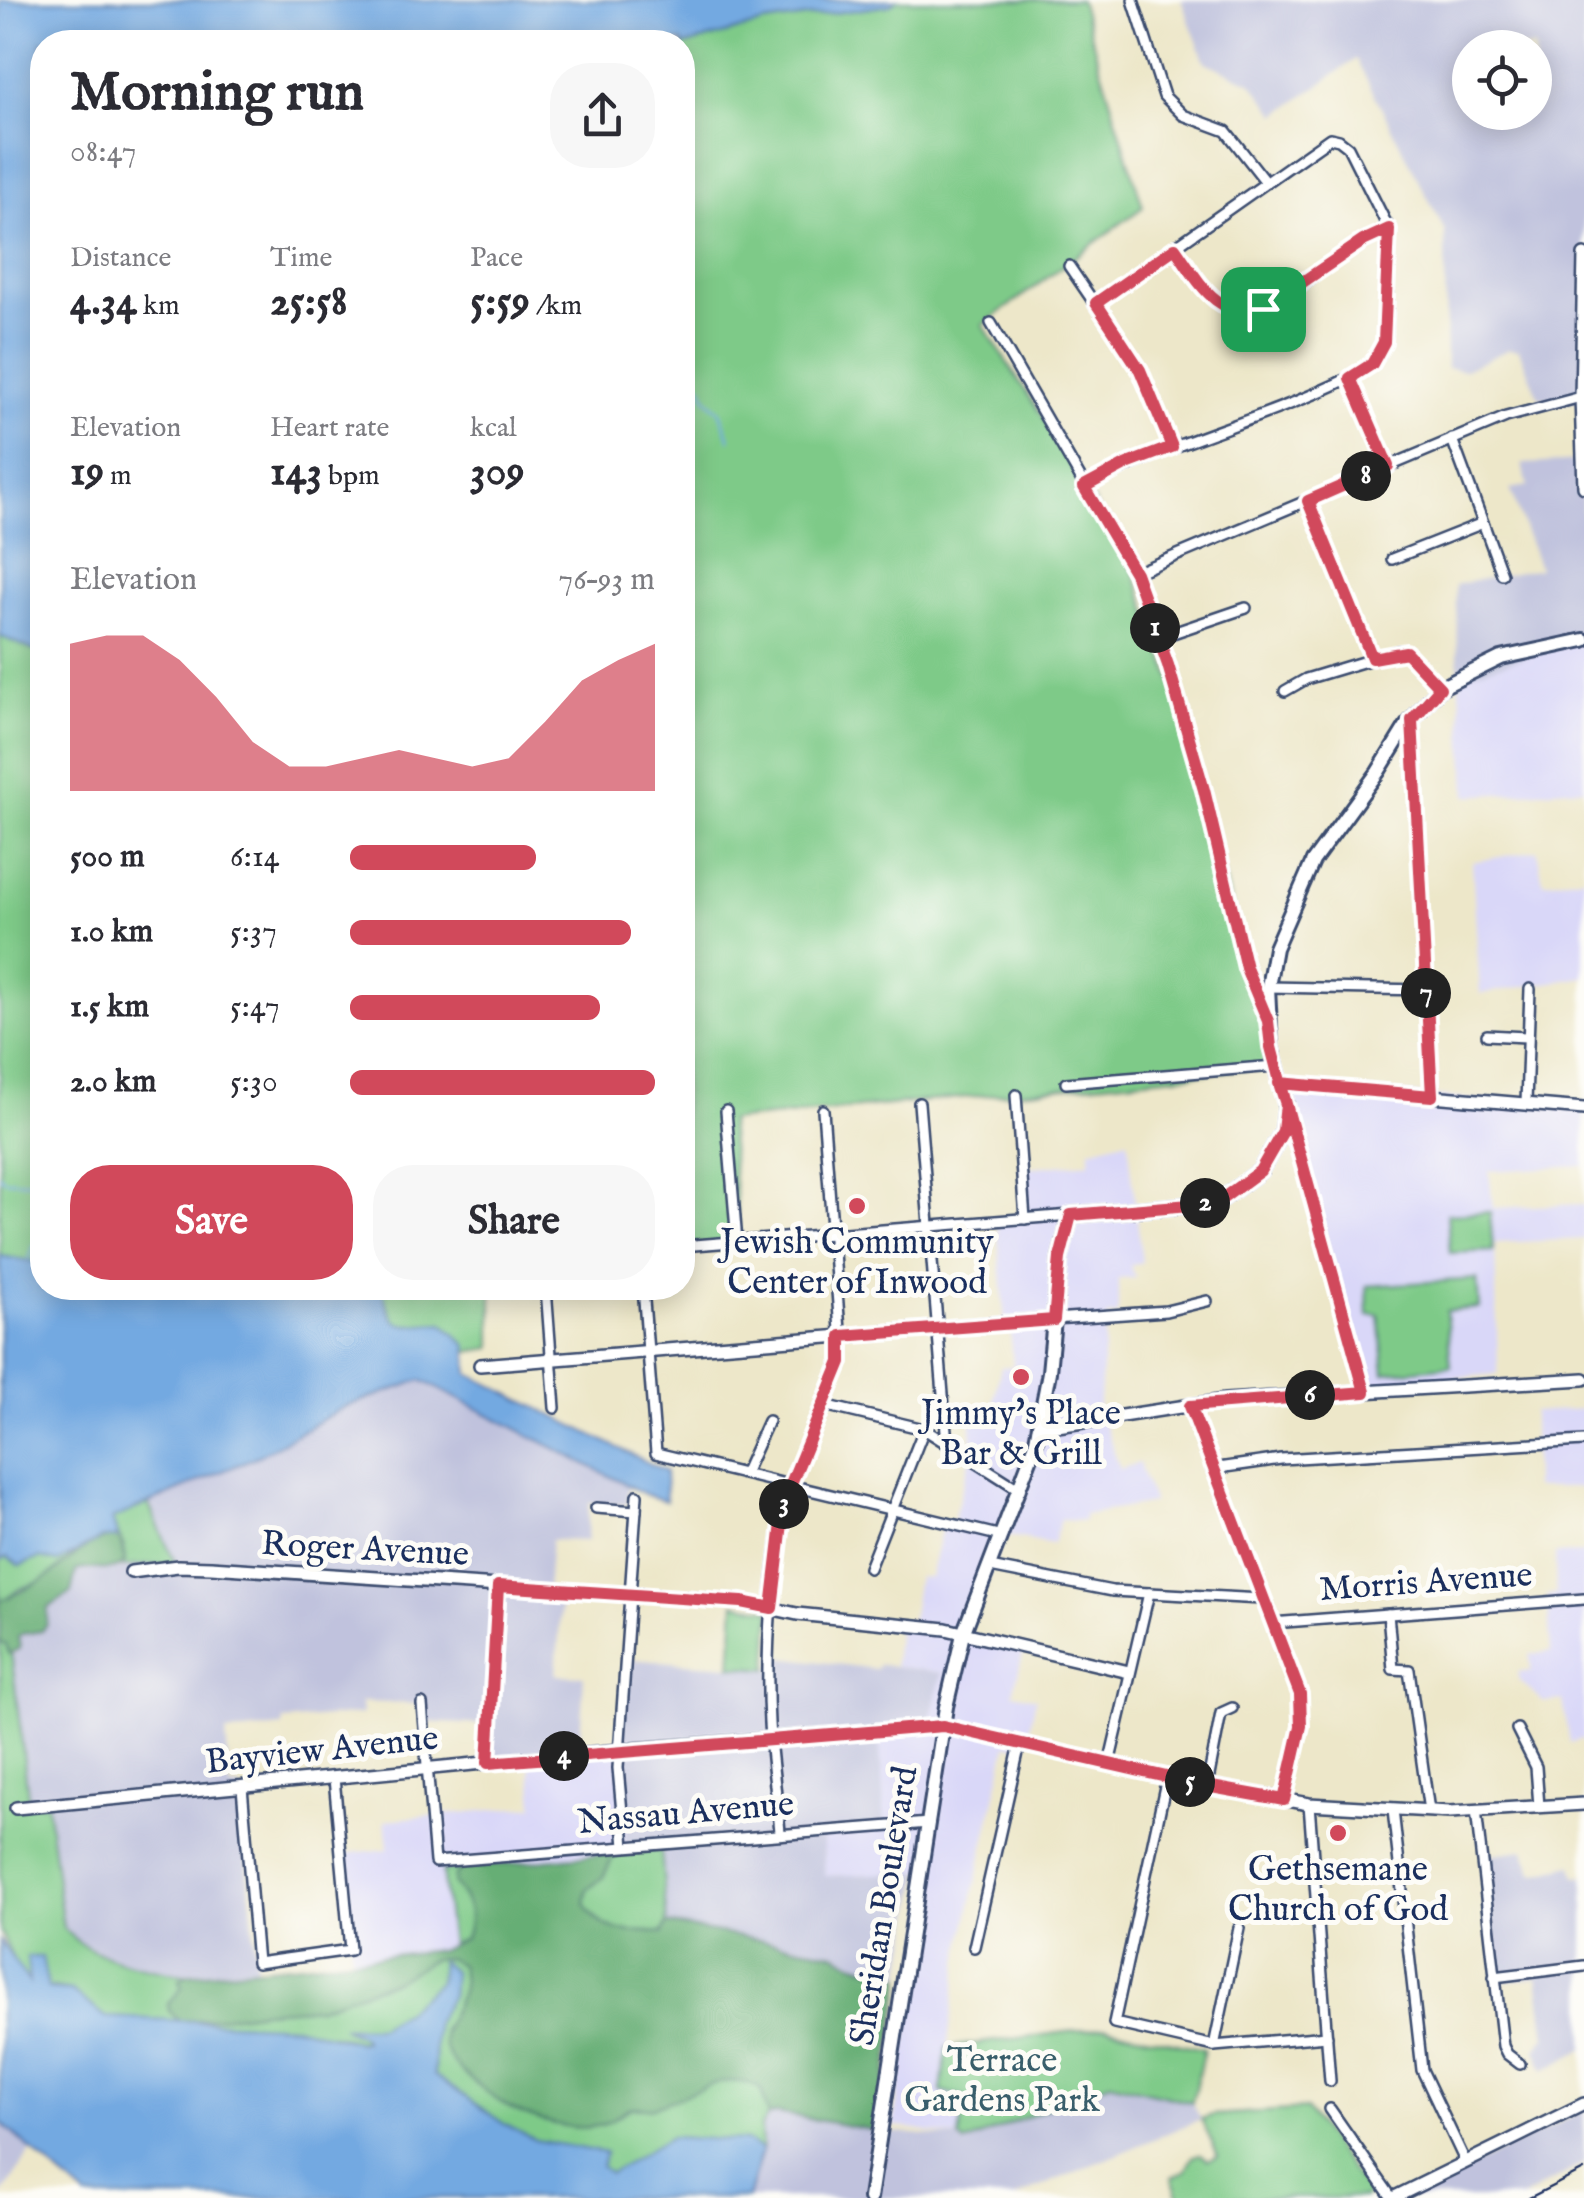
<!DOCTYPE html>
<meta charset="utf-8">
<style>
:root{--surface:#fff;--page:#f7f7f7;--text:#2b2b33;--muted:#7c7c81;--accent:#d1495b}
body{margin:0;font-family:"IM FELL English",serif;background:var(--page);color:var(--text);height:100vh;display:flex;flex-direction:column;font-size:38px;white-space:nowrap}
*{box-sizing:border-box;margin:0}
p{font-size:32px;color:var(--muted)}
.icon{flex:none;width:55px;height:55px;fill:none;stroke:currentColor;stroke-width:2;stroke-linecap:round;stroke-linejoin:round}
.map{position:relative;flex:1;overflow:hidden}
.details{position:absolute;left:30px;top:30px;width:665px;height:1270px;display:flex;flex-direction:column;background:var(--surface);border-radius:40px;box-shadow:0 5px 25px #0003}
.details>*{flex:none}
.fabs{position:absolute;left:1452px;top:30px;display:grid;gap:20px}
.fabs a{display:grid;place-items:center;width:100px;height:100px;border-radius:50%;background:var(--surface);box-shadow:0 5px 25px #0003;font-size:50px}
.pin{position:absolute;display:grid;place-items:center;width:85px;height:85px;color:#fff;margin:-42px;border-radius:20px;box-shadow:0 5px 15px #0006}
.km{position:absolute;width:50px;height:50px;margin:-25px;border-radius:50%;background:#222;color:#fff;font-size:28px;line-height:50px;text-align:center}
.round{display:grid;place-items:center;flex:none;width:105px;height:105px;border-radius:40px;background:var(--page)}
.summary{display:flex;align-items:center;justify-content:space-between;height:170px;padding:0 40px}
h1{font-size:55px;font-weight:700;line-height:75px}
.metrics{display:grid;grid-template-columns:repeat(3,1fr);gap:15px;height:170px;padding:10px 40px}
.metrics div{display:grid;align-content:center}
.metrics b{font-size:42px;font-weight:700}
.metrics small{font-size:28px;font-weight:400}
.metrics p{font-size:28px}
.chart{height:280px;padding:20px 40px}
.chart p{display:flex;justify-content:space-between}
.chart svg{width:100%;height:180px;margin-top:10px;fill:var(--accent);opacity:.7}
.cta{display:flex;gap:20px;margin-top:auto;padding:20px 40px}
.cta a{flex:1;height:115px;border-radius:40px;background:var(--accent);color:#fff;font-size:40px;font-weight:700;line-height:115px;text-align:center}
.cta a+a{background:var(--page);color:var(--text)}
ul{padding:0 40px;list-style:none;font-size:32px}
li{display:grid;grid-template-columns:160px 120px 1fr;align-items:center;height:75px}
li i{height:25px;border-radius:12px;background:var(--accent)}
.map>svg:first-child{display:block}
.built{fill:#d9d7f8}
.industrial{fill:#c0c2dd;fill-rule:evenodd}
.green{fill:#7eca88;stroke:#4c7c73;stroke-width:2.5}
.forest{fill:#66ae74;stroke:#406e69;stroke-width:2.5}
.water{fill:#73a9e1;stroke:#476ca0;stroke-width:2.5}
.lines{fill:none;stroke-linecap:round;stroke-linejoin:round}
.stream{stroke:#73a9e1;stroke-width:2.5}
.street-casing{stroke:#3a4b6e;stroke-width:14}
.secondary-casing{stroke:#3a4b6e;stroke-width:16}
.primary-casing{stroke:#3a4b6e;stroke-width:18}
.street{stroke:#fff;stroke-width:9}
.secondary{stroke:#fff;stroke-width:11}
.primary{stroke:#fff;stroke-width:12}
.rail{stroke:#1b2f5e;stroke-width:2.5}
.route-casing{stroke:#fff;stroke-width:20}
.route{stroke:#d1495b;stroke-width:12}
.poi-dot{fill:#d1495b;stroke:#fdfcf7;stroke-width:4}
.labels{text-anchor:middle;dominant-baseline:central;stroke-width:10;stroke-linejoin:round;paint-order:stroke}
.poi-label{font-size:35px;fill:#1b2f5e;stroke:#fdfcf7}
.street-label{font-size:35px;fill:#1b2f5e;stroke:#fdfcf7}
.park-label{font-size:35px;fill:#395e6b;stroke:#fdfcf7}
</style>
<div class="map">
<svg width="1584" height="2198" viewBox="0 0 1584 2198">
<rect width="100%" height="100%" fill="#fdfcf7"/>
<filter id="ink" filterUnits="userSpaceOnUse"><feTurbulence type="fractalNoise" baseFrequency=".01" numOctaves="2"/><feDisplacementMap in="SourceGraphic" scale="20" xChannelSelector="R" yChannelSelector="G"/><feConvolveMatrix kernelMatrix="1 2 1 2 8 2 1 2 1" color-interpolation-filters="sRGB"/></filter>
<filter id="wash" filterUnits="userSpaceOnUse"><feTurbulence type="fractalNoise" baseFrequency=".0048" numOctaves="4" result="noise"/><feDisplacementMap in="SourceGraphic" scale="40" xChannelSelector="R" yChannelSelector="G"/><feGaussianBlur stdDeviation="2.25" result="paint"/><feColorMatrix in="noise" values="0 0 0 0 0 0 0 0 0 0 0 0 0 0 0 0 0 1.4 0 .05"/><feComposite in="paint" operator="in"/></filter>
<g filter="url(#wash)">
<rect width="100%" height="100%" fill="#ede7c9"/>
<g class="built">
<polygon points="1584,640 1584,788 1467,796 1459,677 1479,666"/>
<polygon points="1537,850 1543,882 1584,877 1584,977 1480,994 1472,862"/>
<polygon points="1279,1083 1584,1109 1584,1166 1489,1171 1493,1208 1584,1204 1584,1239 1495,1243 1498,1374 1369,1385"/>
<polygon points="1128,1139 1142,1262 1130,1266 1136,1278 1118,1279 1118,1315 1107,1316 1097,1420 1103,1420 1120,1469 1139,1463 1153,1503 1084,1515 1084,1521 1060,1520 1053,1544 1005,1535 965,1636 1024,1650 1013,1693 1036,1698 1025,1748 1007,1745 961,1949 941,2092 965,2096 959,2138 893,2126 932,1872 825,1876 822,1831 879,1732 942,1673 894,1666 898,1627 910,1628 918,1577 930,1578 943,1523 952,1524 970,1459 973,1459 970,1412 991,1411 1001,1367 1013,1366 1010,1325 1005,1325 997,1222 1027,1219 1023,1168 1090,1162 1090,1149"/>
<polygon points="1584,1409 1584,1488 1534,1488 1533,1412"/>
<polygon points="1584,1553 1584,1743 1582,1739 1570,1743 1563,1701 1543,1702 1519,1680 1518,1672 1531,1671 1530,1654 1551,1652 1547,1595 1556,1594 1555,1554"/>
<polygon points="622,1751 619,1768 627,1852 443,1871 451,1945 441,1950 352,1960 342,1854 388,1849 385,1820 534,1806 530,1760"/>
</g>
<g class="industrial">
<path d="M1181 0H1584V423L1579 400 1560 403 1538 397 1519 350 1509 349 1465 370 1446 368 1445 231 1356 59 1277 115 1252 83 1205 62ZM1470 48H1535V112H1470Z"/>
<polygon points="1582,461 1584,640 1459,677 1455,585 1539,568 1510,489 1528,486 1522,464"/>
<polygon points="422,1380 628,1485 627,1505 589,1503 587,1541 551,1540 547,1589 562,1591 556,1675 584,1676 579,1755 487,1764 490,1725 421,1722 419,1704 361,1702 362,1714 284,1721 283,1727 226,1733 230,1788 240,1787 257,1969 186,1975 149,1970 87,1950 75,1942 63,1928 47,1803 29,1804 11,1655 16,1652 18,1637 22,1633 42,1631 47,1624 48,1608 68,1596 73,1588 73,1574 81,1569 110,1570 174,1562 148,1503 260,1455 344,1407"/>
<polygon points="773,1656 876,1669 878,1664 942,1673 928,1728 879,1732 885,1828 822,1832 825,1876 920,1872 902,1977 855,1964 835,1953 667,1924 661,1850 627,1852 619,1768 628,1659 772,1669"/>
<polygon points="1524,1850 1534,1874 1573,1865 1576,1876 1584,1876 1584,2049 1544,2070 1536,2049 1546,2037 1538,1977 1499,1982 1485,1855"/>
<polygon points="1110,2082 1192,2102 1201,2119 1014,2198 748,2198 762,2150 761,2126 768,2116 777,2113 878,2131 959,2138 965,2143"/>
<polygon points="1584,2110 1584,2163 1522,2198 1408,2198"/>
<polygon points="0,2122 32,2150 0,2198"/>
</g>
<g class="green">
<polygon points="896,0 1080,0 1143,207 983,325 1063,449 1135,573 1176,692 1250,978 1268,1021 1275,1066 729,1121 739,1242 683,1246 683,46 763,23 889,5"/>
<polygon points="0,636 42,654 42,1263 0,1256"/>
<polygon points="1490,1212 1493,1251 1450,1253 1447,1214"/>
<polygon points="1477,1279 1479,1308 1446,1311 1451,1366 1385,1373 1379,1315 1368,1315 1367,1286"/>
<polygon points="382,1288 492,1288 492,1348 467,1352 467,1346 443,1323 401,1325 388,1316"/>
<polygon points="148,1503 175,1563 120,1567 125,1562 124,1547 111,1519"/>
<path d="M81 1550 42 1581 19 1589 5 1600 29 1804 47 1803 63 1928C89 1959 147 1969 186 1975L179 1981 182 1988 168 2004 169 2011 180 2021 106 2017 71 1991 30 1984 15 1963 0 1931V1560L7 1557 20 1565 40 1558 58 1562Z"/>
<polygon points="735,1603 771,1609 768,1669 731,1666"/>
<path d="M661 1850 667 1924 663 1933C626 1929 608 1939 585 1905L587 1890 603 1877 615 1853Z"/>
<path d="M464 1868 455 1875 454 1884C469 1904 474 1913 465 1938L451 1945 442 1871Z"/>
<path d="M446 1958 460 1965C470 1990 454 2010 442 2031L602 2125 631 2108 652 2107 714 2081H745L761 2089 768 2116 761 2126 762 2150 746 2141 671 2137 610 2174 600 2166 605 2153 535 2140 504 2124 434 2075 435 2023 451 1995 452 1972 441 1962 439 1982 405 2011 378 2027H343L363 2037 362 2042 333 2035 192 2021 262 2011 319 2007 433 1959Z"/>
<polygon points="1106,2027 1204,2049 1192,2102 1110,2082 965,2143 959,2138 965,2096 941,2092 947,2047"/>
<polygon points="1306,2109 1369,2194 1363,2198 1179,2198 1172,2177 1185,2171 1193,2156 1200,2154 1208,2160 1218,2156 1201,2119 1213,2115"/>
</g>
<g class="forest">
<path d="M114 1537 120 1539 125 1562C111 1576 93 1564 76 1571L71 1593 48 1608 47 1624 42 1631 22 1634 18 1637 20 1648 9 1654 6 1645 0 1642V1601C14 1595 31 1587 44 1579 68 1565 85 1540 114 1537Z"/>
<path d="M615 1853 603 1877 587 1890 585 1904C608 1939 625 1929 663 1933L667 1924 835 1953 855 1964 902 1977 878 2131 777 2113 768 2116 761 2089C720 2067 693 2097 653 2107 646 2109 637 2106 630 2108 621 2111 613 2121 604 2124 573 2136 513 2114 489 2094 474 2081 455 2069 446 2051 432 2023 473 2000 460 1965L446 1958 433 1959 399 1979 319 2007 262 2011 192 2021H180L169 2011 168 2004 182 1988 179 1981 186 1975 441 1950 465 1938C474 1913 469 1904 454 1884L455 1875 464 1868Z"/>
</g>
<g class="water">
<polygon points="0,0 896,0 890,5 764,23 683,46 682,42 42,42 42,654 0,636"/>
<path d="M0 1256 42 1263V1288H382C393 1334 400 1325 443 1323L467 1346 469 1374 665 1471 666 1501 647 1495 421 1380 344 1407 260 1455 112 1519 118 1538H102L58 1562 40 1558 20 1565 7 1557 0 1560Z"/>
<polygon points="0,1941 29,1982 27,1957 42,1957 48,1989 71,1991 106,2017 294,2026 357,2042 364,2041 363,2037 342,2027 378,2027 405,2011 439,1982 441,1961 453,1972 451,1995 435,2023 434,2075 504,2124 535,2140 606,2153 601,2166 610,2174 671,2137 746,2141 762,2150 748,2198 86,2198 0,2122"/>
</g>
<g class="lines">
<g class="stream">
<polyline points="682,374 702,386 707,399 719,410 730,439"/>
<polyline points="0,1176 5,1180 42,1182"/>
<polyline points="29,1260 34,1246 42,1239"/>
</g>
</g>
</g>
<g filter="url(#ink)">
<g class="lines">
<g class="street-casing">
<g id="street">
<polyline points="1133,0 1164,96 1183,115 1226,131 1266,182"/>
<polyline points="1175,248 1214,300 1231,310 1253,312 1277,302 1363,241 1389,229"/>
<polyline points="1069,266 1140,370 1172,447"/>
<polyline points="991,323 1135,573 1180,702 1204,791 1246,967 1266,1017"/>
<polyline points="1351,378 1388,467"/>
<polyline points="1452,439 1502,574"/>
<path d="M1084 487C1174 439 1276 418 1366 369L1379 355 1386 334 1389 229 1348 147 1339 140 1330 138 1095 303"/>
<polyline points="1308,501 1372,658"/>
<polyline points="1392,559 1483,523"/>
<polyline points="1135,573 1506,417 1581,397"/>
<polyline points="1158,638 1246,608"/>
<polyline points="1285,691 1306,679 1399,651 1409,654 1440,688"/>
<polyline points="1412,720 1432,1096"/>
<polyline points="1268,987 1426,990"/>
<polyline points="1487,1035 1526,1037"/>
<polyline points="1066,1083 1275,1066"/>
<polyline points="1016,1095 1025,1219"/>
<polyline points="919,1103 947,1443"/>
<polyline points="1526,1103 1530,989"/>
<polyline points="1288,1110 1365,1392"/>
<polyline points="726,1111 737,1242"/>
<polyline points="682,1246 1071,1215"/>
<polyline points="546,1288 555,1408"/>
<polyline points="643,1288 656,1453 1002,1536"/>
<polyline points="1054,1319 1166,1311 1207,1301"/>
<polyline points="824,1405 924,1429 1020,1490"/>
<polyline points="1190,1406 1300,1694 1301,1725 1284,1800"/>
<polyline points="1212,1469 1281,1459 1584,1441"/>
<polyline points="744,1474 768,1421"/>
<polyline points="596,1508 636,1511"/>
<polyline points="990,1567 1112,1591 1262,1599"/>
<polyline points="869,1568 924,1429"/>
<polyline points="1388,1614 1393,1669 1409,1670 1429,1811"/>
<polyline points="1272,1623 1584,1599"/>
<polyline points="422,1704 435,1862 929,1823"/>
<polyline points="1517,1729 1536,1767 1539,1806"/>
<polyline points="488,1763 499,1586"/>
<polyline points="1109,1764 1149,1593"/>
<polyline points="1167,1777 1114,2023 1214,2046 1327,2036"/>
<polyline points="1207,1786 1221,1713 1232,1708"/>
<polyline points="242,1787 257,1963 350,1950 334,1778"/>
<polyline points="1309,1804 1330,2081"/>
<polyline points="1393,1810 1422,2070 1465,2161"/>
<polyline points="1476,1810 1503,2046 1507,2054 1520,2064"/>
<path d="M780 1832C777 1796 771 1760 769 1723 765 1649 772 1571 785 1498L842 1356 823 1110"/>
<polyline points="625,1846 618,1768 637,1495"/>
<polyline points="974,1947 1020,1744"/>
<polyline points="1494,1977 1584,1966"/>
<polyline points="1214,2046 1239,1928"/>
<polyline points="1330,2109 1392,2198"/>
</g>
</g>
<g class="secondary-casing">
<g id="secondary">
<polyline points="1584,255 1581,397 1584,487"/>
<polyline points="1279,1083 1584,1109"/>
<polyline points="480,1365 1054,1319"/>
<polyline points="1038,1429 1225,1400 1584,1379"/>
<polyline points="131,1572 178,1566 211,1567 742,1602 797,1614 946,1629 1129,1672"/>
<polyline points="16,1808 621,1750 943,1726 1207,1786 1309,1804 1450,1812 1584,1804"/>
<polyline points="1393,2198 1584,2104"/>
</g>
</g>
<g class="primary-casing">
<polyline id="primary" points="870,2198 946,1707 963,1634 1035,1446 1049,1372 1060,1257 1071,1215 1202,1204 1222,1199 1260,1171 1283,1131 1286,1104 1271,1047 1268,987 1275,948 1313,861 1378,772 1407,725 1440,688 1501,658 1584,640"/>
</g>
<use href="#street" class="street"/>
<use href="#secondary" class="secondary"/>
<use href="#primary" class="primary"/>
<polyline class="rail" points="1529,2198 1584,2170"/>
</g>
</g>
<g class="lines" filter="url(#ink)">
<g class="route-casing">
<path id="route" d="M1263 309C1217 321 1198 280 1175 248L1096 303 1140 370 1172 447 1127 464 1084 487 1135 573 1168 665 1204 790 1246 968 1268 1021 1271 1047 1286 1104 1283 1131 1260 1171 1222 1199 1202 1204 1071 1215 1060 1258 1054 1320 841 1336V1362L785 1498 772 1608 742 1602 498 1586 488 1763 943 1726 1206 1786 1284 1800 1301 1726 1300 1694 1190 1406 1365 1392 1286 1104 1279 1083 1432 1096 1412 720 1440 688 1406 652 1372 658 1308 501 1388 466 1350 378 1372 364 1384 342 1389 229 1363 241 1263 309"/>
</g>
<use href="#route" class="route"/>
</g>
<g class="poi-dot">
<circle cx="857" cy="1206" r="10"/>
<circle cx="1021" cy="1377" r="10"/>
<circle cx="1338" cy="1833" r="10"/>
</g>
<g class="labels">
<g class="poi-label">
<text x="857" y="1243">Jewish Community<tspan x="857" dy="40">Center of Inwood</tspan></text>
<text x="1021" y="1414">Jimmy's Place<tspan x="1021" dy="40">Bar &amp; Grill</tspan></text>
<text x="1338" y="1870">Gethsemane<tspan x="1338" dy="40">Church of God</tspan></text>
</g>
<g class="street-label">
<text transform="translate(365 1550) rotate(3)">Roger Avenue</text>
<text transform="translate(1426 1583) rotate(-4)">Morris Avenue</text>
<text transform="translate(322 1751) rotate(-6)">Bayview Avenue</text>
<text transform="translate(686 1814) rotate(-5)">Nassau Avenue</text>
<text transform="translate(885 1906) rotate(-81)">Sheridan Boulevard</text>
</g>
<g class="park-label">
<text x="1002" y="2061">Terrace<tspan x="1002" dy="40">Gardens Park</tspan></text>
</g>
</g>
</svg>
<div class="fabs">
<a><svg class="icon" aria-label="locate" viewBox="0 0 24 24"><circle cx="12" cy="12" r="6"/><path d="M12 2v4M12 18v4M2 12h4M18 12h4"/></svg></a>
</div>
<div class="pin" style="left:1263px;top:309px;background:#1e9e55"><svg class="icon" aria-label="arrive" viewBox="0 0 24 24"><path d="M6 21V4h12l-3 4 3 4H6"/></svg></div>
<b class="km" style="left:1155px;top:628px">1</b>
<b class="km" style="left:1205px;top:1203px">2</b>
<b class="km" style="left:784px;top:1504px">3</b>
<b class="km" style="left:564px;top:1756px">4</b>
<b class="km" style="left:1190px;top:1782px">5</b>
<b class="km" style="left:1310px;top:1395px">6</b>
<b class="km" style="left:1426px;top:993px">7</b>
<b class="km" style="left:1366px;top:476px">8</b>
<section class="details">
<div class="summary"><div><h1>Morning run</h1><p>08:47</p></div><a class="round"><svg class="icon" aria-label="share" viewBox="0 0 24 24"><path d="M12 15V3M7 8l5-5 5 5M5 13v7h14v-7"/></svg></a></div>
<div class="metrics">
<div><p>Distance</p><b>4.34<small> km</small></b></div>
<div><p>Time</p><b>25:58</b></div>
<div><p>Pace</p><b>5:59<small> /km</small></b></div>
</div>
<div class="metrics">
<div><p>Elevation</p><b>19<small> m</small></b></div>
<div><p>Heart rate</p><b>143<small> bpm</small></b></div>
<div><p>kcal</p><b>309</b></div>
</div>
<div class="chart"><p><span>Elevation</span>76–93 m</p>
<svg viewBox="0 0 160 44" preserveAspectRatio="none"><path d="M0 44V8L10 6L20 6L30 12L40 21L50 32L60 38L70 38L80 36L90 34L100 36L110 38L120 36L130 27L140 17L150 12L160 8V44z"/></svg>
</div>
<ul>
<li><b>500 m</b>6:14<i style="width:61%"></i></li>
<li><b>1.0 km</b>5:37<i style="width:92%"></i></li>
<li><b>1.5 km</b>5:47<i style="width:82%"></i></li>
<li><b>2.0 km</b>5:30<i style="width:100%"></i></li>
</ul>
<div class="cta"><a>Save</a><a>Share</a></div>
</section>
</div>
